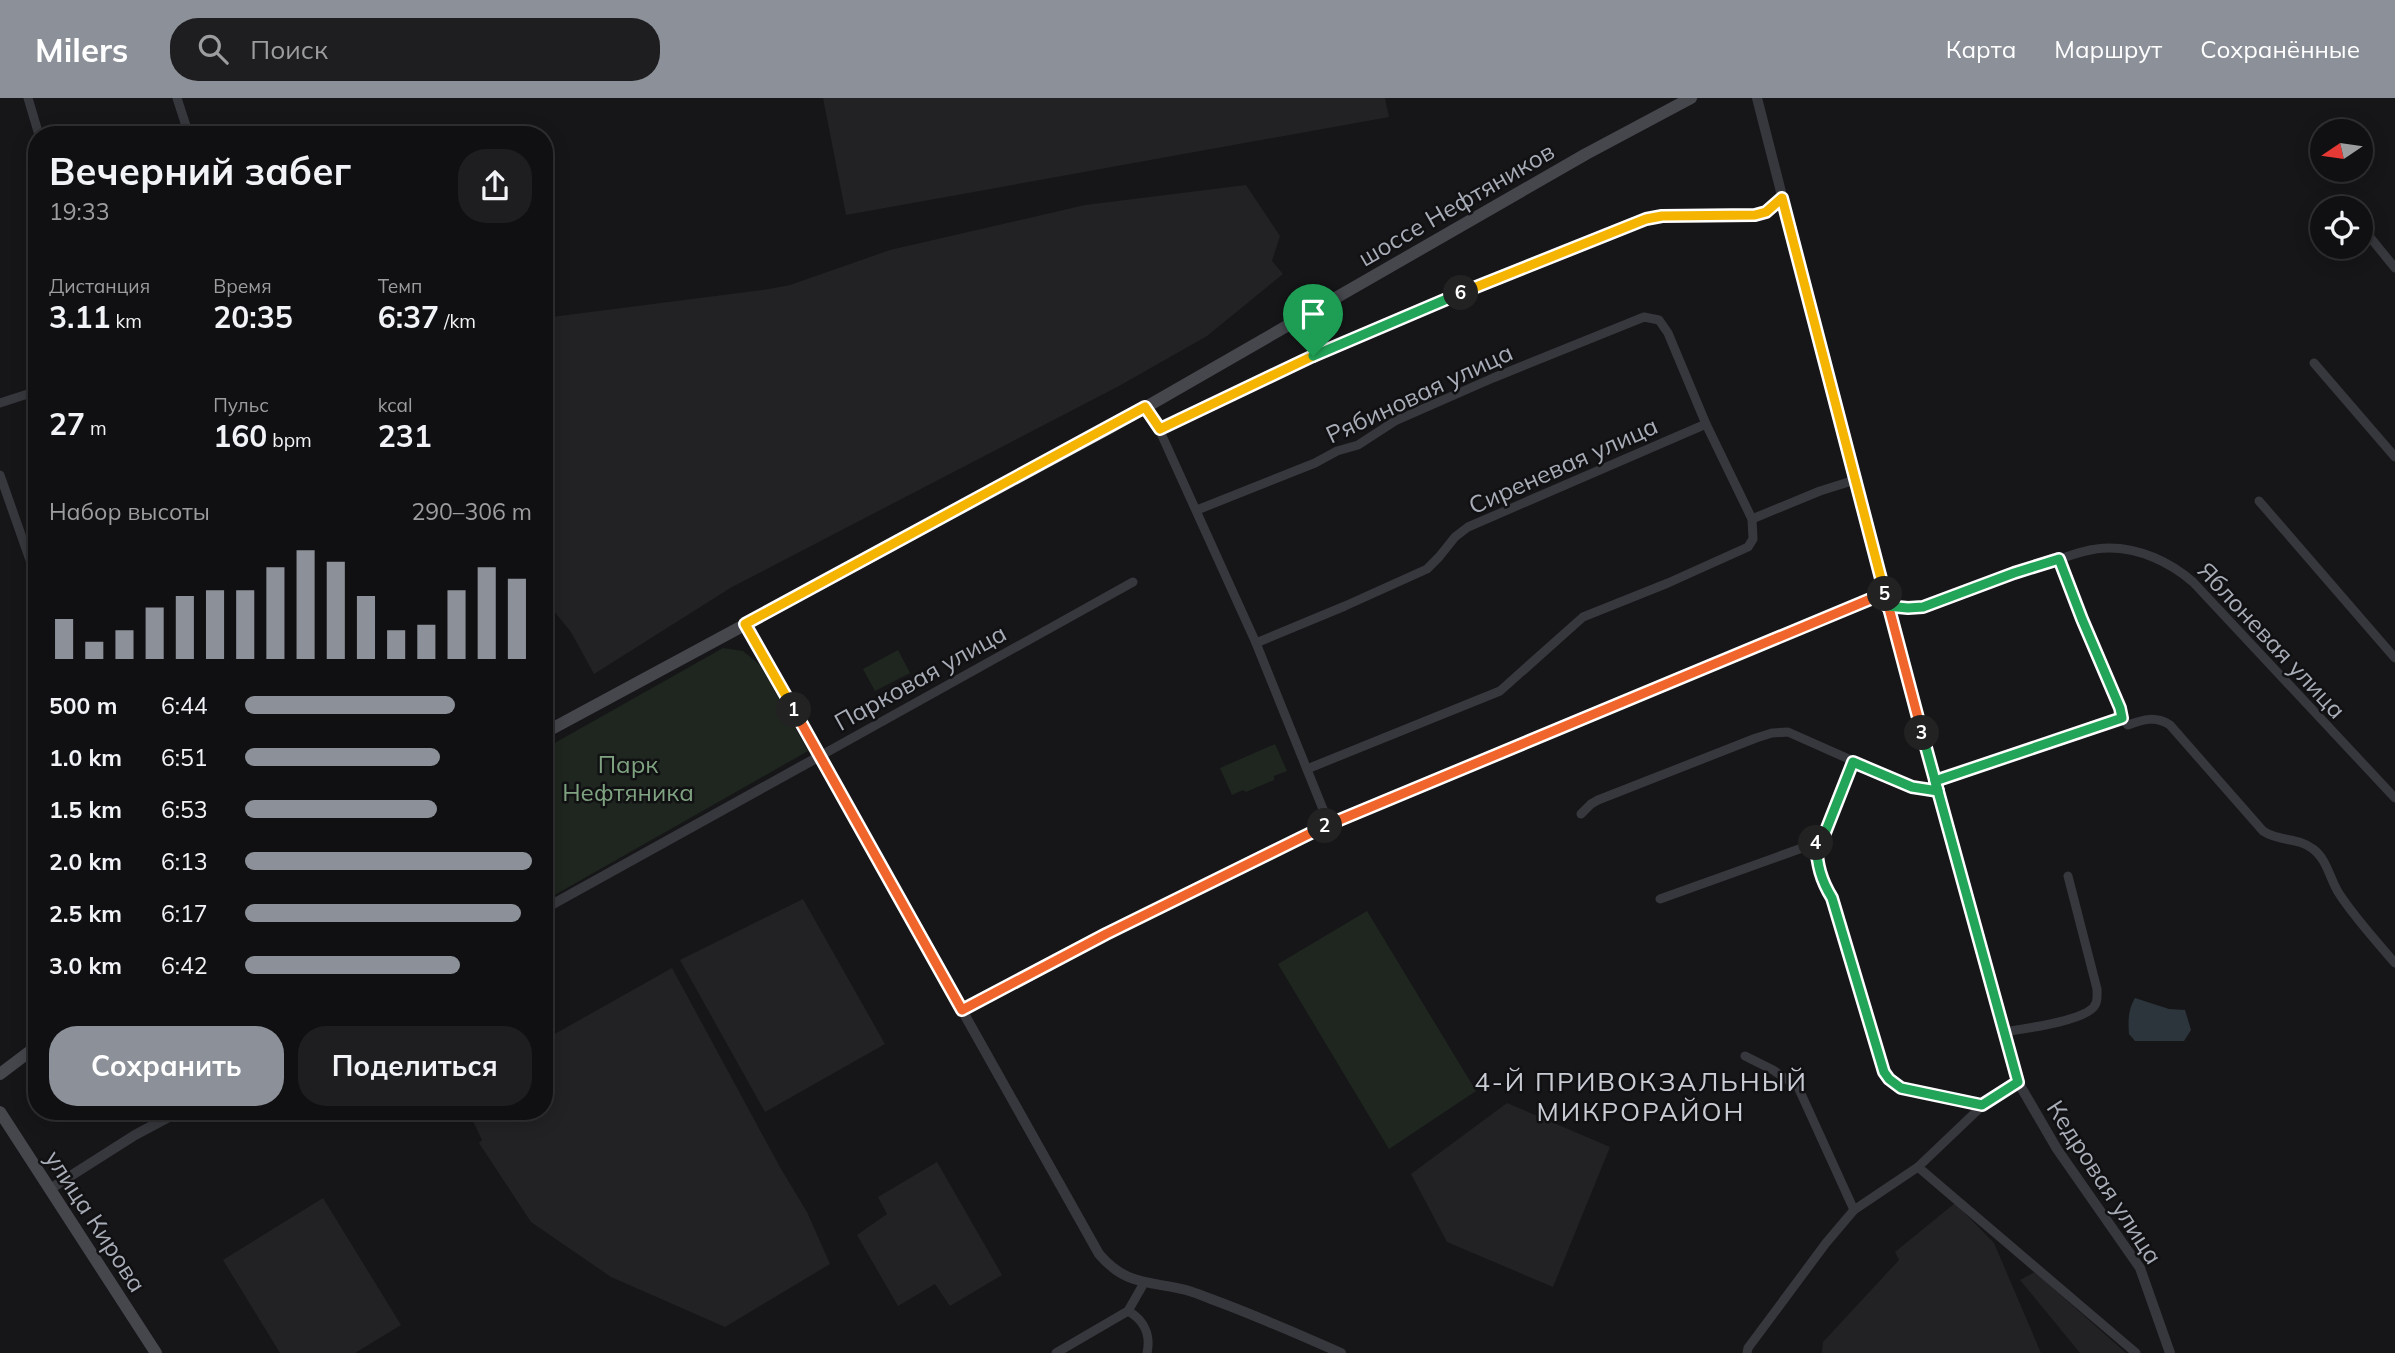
<!DOCTYPE html>
<html lang="ru">
<meta charset="utf-8">
<style>
:root{--surface:#101012;--page:#1e1e20;--text:#f1f3f6;--muted:#9c9d9f;--line:#303032;--accent:#8c9099}
body{margin:0;font-family:Mulish,sans-serif;background:var(--page);color:var(--text);height:100vh;display:flex;flex-direction:column;font-size:26px;white-space:nowrap}
*{box-sizing:border-box;margin:0}
p{font-size:23px;color:var(--muted)}
.icon{flex:none;width:38px;height:38px;fill:none;stroke:currentColor;stroke-width:2;stroke-linecap:round;stroke-linejoin:round}
.map{position:relative;flex:1;overflow:hidden}
.details{position:absolute;left:28px;top:28px;width:525px;height:994px;display:flex;flex-direction:column;background:var(--surface);border-radius:28px;box-shadow:0 4px 18px #0003,0 0 0 2px var(--line)}
.details>*{flex:none}
.needle{width:46px;rotate:257deg}
.controls{position:absolute;left:2310px;top:21px;display:grid;gap:14px}
.controls a{display:grid;place-items:center;width:63px;height:63px;border-radius:50%;background:var(--surface);box-shadow:0 4px 18px #0003,0 0 0 2px var(--line);font-size:35px}
.pin{position:absolute;display:grid;place-items:center;width:60px;height:60px;color:#fff;margin:-72px -30px;border-radius:50% 50% 50% 0;rotate:-45deg;box-shadow:0 0 7px #0007}
.pin .icon{rotate:45deg}
.km{position:absolute;width:35px;height:35px;margin:-18px;border-radius:50%;background:#222;color:#fff;font-size:19px;line-height:35px;text-align:center}
.round{display:grid;place-items:center;flex:none;width:74px;height:74px;border-radius:28px;background:var(--page)}
.headline{display:flex;align-items:center;justify-content:space-between;height:119px;padding:0 21px}
h1{font-size:38px;font-weight:700;line-height:52px}
.metrics{display:grid;grid-template-columns:repeat(3,1fr);gap:10px;height:119px;padding:7px 21px}
.metrics div{display:grid;align-content:center}
.metrics b{font-size:30px;font-weight:700}
.metrics small{font-size:19px;font-weight:400}
.metrics p{font-size:19px}
.chart{height:196px;padding:14px 21px}
.chart p{display:flex;justify-content:space-between}
.chart svg{width:100%;height:126px;margin-top:7px;stroke:var(--accent);stroke-width:6}
.button{display:flex;gap:14px;margin-top:auto;padding:14px 21px}
.button a{flex:1;height:80px;border-radius:28px;background:var(--accent);color:#fff;font-size:28px;font-weight:700;line-height:80px;text-align:center}
.button a+a{background:var(--page);color:var(--text)}
ul{padding:0 21px;list-style:none;font-size:23px}
li{display:grid;grid-template-columns:112px 84px 1fr;align-items:center;height:52px}
li i{height:18px;border-radius:9px;background:var(--accent)}
header{display:flex;align-items:center;gap:42px;box-sizing:border-box;height:98px;padding:0 35px;background:var(--accent);color:#fff}
header strong{font-size:33px}
nav{display:flex;gap:38px;margin-inline-start:auto;font-size:24px}
.search{width:490px;height:63px;background:var(--page);display:flex;align-items:center;gap:18px;box-sizing:border-box;padding:0 24px;border-radius:28px;color:var(--muted);font-size:26px}
.map>svg:first-child{display:block}
.built{fill:#222225}
.green{fill:#1e261f}
.water{fill:#2c353c}
.lines{fill:none;stroke-linecap:round;stroke-linejoin:round}
.minor{stroke:#37383d;stroke-width:9}
.tertiary{stroke:#37383d;stroke-width:10}
.secondary{stroke:#45474d;stroke-width:12}
.split-1-casing{stroke:#fff;stroke-width:14}
.split-2-casing{stroke:#fff;stroke-width:14}
.split-3-casing{stroke:#fff;stroke-width:14}
.split-4-casing{stroke:#fff;stroke-width:14}
.split-5-casing{stroke:#fff;stroke-width:14}
.split-6-casing{stroke:#fff;stroke-width:14}
.split-7-casing{stroke:#fff;stroke-width:14}
.split-1{stroke:#f5b400;stroke-width:9}
.split-2{stroke:#f0652b;stroke-width:9}
.split-3{stroke:#f0652b;stroke-width:9}
.split-4{stroke:#22a559;stroke-width:9}
.split-5{stroke:#22a559;stroke-width:9}
.split-6{stroke:#f5b400;stroke-width:9}
.split-7{stroke:#22a559;stroke-width:9}
.labels{text-anchor:middle;dominant-baseline:central;stroke-width:5;stroke-linejoin:round;paint-order:stroke}
.street-label{font-size:24px;fill:#a8adb8;stroke:#111113}
.park-label{font-size:24px;fill:#7fa381;stroke:#111113}
.neighbourhood-label{font-size:26px;letter-spacing:2px;fill:#c9ccd4;stroke:#111113}
</style>
<header>
<strong>Milers</strong>
<div class="search"><svg class="icon" aria-label="search" viewBox="0 0 24 24"><circle cx="10" cy="10" r="6"/><path d="M15 15l6 6"/></svg>Поиск</div>
<nav><a>Карта</a><a>Маршрут</a><a>Сохранённые</a></nav>
</header>
<div class="map">
<svg width="2395" height="1255" viewBox="0 0 2395 1255">
<rect width="100%" height="100%" fill="#161618"/>
<g class="built">
<polygon points="823,0 1385,0 1389,19 846,117"/>
<polygon points="1246,87 1280,138 1272,163 1283,176 1207,238 1119,288 732,489 594,576 571,534 544,501 544,220 769,191 790,187 890,152 1085,107"/>
<polygon points="803,801 885,946 765,1014 680,862"/>
<polygon points="672,870 781,1071 807,1114 830,1166 725,1229 611,1179 531,1124 479,1045 482,1042 468,1013 544,1013 544,942"/>
<polygon points="1507,1005 1610,1049 1553,1189 1447,1144 1411,1076"/>
<polygon points="937,1064 1002,1177 950,1208 935,1186 898,1208 857,1137 887,1116 878,1099"/>
<polygon points="323,1100 401,1227 355,1255 280,1255 223,1162"/>
<polygon points="1955,1105 1994,1145 2041,1255 1822,1255 1823,1244 1899,1162 1895,1154"/>
<polygon points="2035,1174 2126,1255 2080,1255 2020,1182"/>
</g>
<g class="green">
<polygon points="723,550 743,553 760,567 808,653 544,803 544,651"/>
<polygon points="898,552 910,575 875,593 863,571"/>
<polygon points="1275,646 1287,673 1274,678 1274,682 1246,694 1243,692 1232,697 1220,670"/>
<polygon points="1367,813 1476,993 1389,1051 1278,866"/>
</g>
<path class="water" d="M2135 900 2169 911 2185 912 2191 932 2184 943H2135L2129 936C2128 922 2128 912 2135 900Z"/>
<g class="lines">
<g class="minor">
<polyline points="28,0 39,37"/>
<polyline points="177,0 189,37"/>
<polyline points="2365,133 2395,170"/>
<polyline points="2314,265 2395,359"/>
<polyline points="0,305 37,293"/>
<polyline points="1145,309 1159,331 1256,545 1329,726"/>
<polyline points="1159,331 1313,258 1622,130 1646,121 1662,118 1755,117 1766,114 1782,100"/>
<polyline points="0,377 37,482"/>
<polyline points="2259,403 2395,560"/>
<polyline points="1197,412 1315,365 1337,353 1358,347 1395,323 1493,280 1644,219 1659,222 1668,235 1706,326 1752,421 1753,441 1748,449 1668,485 1583,519 1500,593 1307,671"/>
<polyline points="1752,421 1820,393 1855,382"/>
<polyline points="2059,461 2082,521 2120,610 2122,620"/>
<path d="M1887 508 1908 510 1923 509C1965 493 2007 477 2051 464 2069 458 2089 450 2109 450 2140 450 2170 464 2193 484L2395 700"/>
<polyline points="1256,545 1345,508 1427,471 1439,459 1455,439 1468,429 1706,326"/>
<path d="M2122 620 2128 627C2144 621 2156 618 2170 627L2263 733C2279 744 2298 739 2313 751 2328 762 2330 783 2340 797 2356 821 2376 843 2395 865"/>
<polyline points="820,658 1133,484"/>
<polyline points="1853,664 1825,735 1816,745 1817,764 1822,783 1832,800 1884,974 1889,981 1901,990 1982,1008"/>
<polyline points="1935,683 2122,620"/>
<polyline points="1581,716 1591,706 1598,702 1756,640 1772,635 1788,634 1912,689 1938,693"/>
<polyline points="1660,801 1816,745"/>
<polyline points="962,912 1106,836 1329,726 1885,495"/>
<path d="M2003 934C2022 931 2087 923 2095 907 2098 903 2097 896 2097 891L2068 778"/>
<polyline points="1745,958 1773,972 1798,989 1854,1112"/>
<polyline points="1918,1069 2136,1255"/>
<path d="M1128 1213C1144 1222 1151 1237 1147 1255"/>
<polyline points="1056,1255 1128,1213 1144,1185"/>
<polyline points="1747,1255 1748,1250 1826,1145 1854,1112 1918,1069 1982,1008 2018,984"/>
</g>
<g class="tertiary">
<polyline points="1757,0 1887,508 2018,984 2057,1051 2140,1170 2170,1255"/>
<path d="M745 526 1099 1156C1126 1188 1149 1183 1186 1192 1194 1194 1203 1198 1211 1201 1255 1217 1298 1236 1341 1255"/>
<polyline points="544,811 820,658"/>
<polyline points="50,1091 135,1037 180,1013"/>
</g>
<g class="secondary">
<polyline points="544,635 1106,332 1586,56 1691,0"/>
<polyline points="0,976 37,948"/>
<polyline points="0,1014 156,1255"/>
</g>
</g>
<g class="lines">
<g class="split-1-casing">
<polyline id="split-1" points="794,612 745,526 1145,309 1160,331 1313,258"/>
</g>
<g class="split-2-casing">
<polyline id="split-2" points="794,612 962,912 1106,836 1325,728"/>
</g>
<g class="split-3-casing">
<polyline id="split-3" points="1325,728 1885,495 1922,635"/>
</g>
<g class="split-4-casing">
<path id="split-4" d="M1816 745C1817 767 1821 782 1832 800L1884 974 1889 981 1901 990 1982 1007 2018 984 1922 635"/>
</g>
<g class="split-5-casing">
<polyline id="split-5" points="1816,745 1825,735 1853,664 1912,689 1938,693 1935,683 2122,620 2120,610 2082,521 2059,461 2014,475 1923,509 1908,510 1887,508 1885,496"/>
</g>
<g class="split-6-casing">
<polyline id="split-6" points="1461,195 1646,121 1662,118 1755,117 1766,114 1782,100 1885,496"/>
</g>
<g class="split-7-casing">
<polyline id="split-7" points="1313,258 1461,195"/>
</g>
<use href="#split-1" class="split-1"/>
<use href="#split-2" class="split-2"/>
<use href="#split-3" class="split-3"/>
<use href="#split-4" class="split-4"/>
<use href="#split-5" class="split-5"/>
<use href="#split-6" class="split-6"/>
<use href="#split-7" class="split-7"/>
</g>
<g class="labels">
<g class="street-label">
<text transform="translate(1456 106) rotate(-30)">шоссе Нефтяников</text>
<text transform="translate(1419 295) rotate(-25)">Рябиновая улица</text>
<text transform="translate(1563 367) rotate(-24)">Сиреневая улица</text>
<text transform="translate(2272 542) rotate(47)">Яблоневая улица</text>
<text transform="translate(920 579) rotate(-29)">Парковая улица</text>
<text transform="translate(2105 1084) rotate(57)">Кедровая улица</text>
<text transform="translate(96 1123) rotate(57)">улица Кирова</text>
</g>
<g class="park-label">
<text x="628" y="666">Парк<tspan x="628" dy="28">Нефтяника</tspan></text>
</g>
<g class="neighbourhood-label">
<text x="1641" y="983">4-Й ПРИВОКЗАЛЬНЫЙ<tspan x="1641" dy="30">МИКРОРАЙОН</tspan></text>
</g>
</g>
</svg>
<div class="controls">
<a><svg class="needle" viewBox="-14 -14 28 28"><path d="M0-13l5 13h-10z" fill="#e53935"/><path d="M0 13l5-13h-10z" fill="#9c9d9f"/></svg></a>
<a><svg class="icon" aria-label="locate" viewBox="0 0 24 24"><circle cx="12" cy="12" r="6"/><path d="M12 2v4M12 18v4M2 12h4M18 12h4"/></svg></a>
</div>
<div class="pin" style="left:1313px;top:258px;background:#1e9e55"><svg class="icon" aria-label="arrive" viewBox="0 0 24 24"><path d="M6 21V4h12l-3 4 3 4H6"/></svg></div>
<b class="km" style="left:794px;top:612px">1</b>
<b class="km" style="left:1325px;top:728px">2</b>
<b class="km" style="left:1922px;top:635px">3</b>
<b class="km" style="left:1816px;top:745px">4</b>
<b class="km" style="left:1885px;top:496px">5</b>
<b class="km" style="left:1461px;top:195px">6</b>
<section class="details">
<div class="headline"><div><h1>Вечерний забег</h1><p>19:33</p></div><a class="round"><svg class="icon" aria-label="share" viewBox="0 0 24 24"><path d="M12 15V3M7 8l5-5 5 5M5 13v7h14v-7"/></svg></a></div>
<div class="metrics">
<div><p>Дистанция</p><b>3.11<small> km</small></b></div>
<div><p>Время</p><b>20:35</b></div>
<div><p>Темп</p><b>6:37<small> /km</small></b></div>
</div>
<div class="metrics">
<div><b>27<small> m</small></b></div>
<div><p>Пульс</p><b>160<small> bpm</small></b></div>
<div><p>kcal</p><b>231</b></div>
</div>
<div class="chart"><p><span>Набор высоты</span>290–306 m</p>
<svg viewBox="0 0 160 44" preserveAspectRatio="none"><path d="M5 44V30M15 44V38M25 44V34M35 44V26M45 44V22M55 44V20M65 44V20M75 44V12M85 44V6M95 44V10M105 44V22M115 44V34M125 44V32M135 44V20M145 44V12M155 44V16"/></svg>
</div>
<ul>
<li><b>500 m</b>6:44<i style="width:73%"></i></li>
<li><b>1.0 km</b>6:51<i style="width:68%"></i></li>
<li><b>1.5 km</b>6:53<i style="width:67%"></i></li>
<li><b>2.0 km</b>6:13<i style="width:100%"></i></li>
<li><b>2.5 km</b>6:17<i style="width:96%"></i></li>
<li><b>3.0 km</b>6:42<i style="width:75%"></i></li>
</ul>
<div class="button"><a>Сохранить</a><a>Поделиться</a></div>
</section>
</div>
